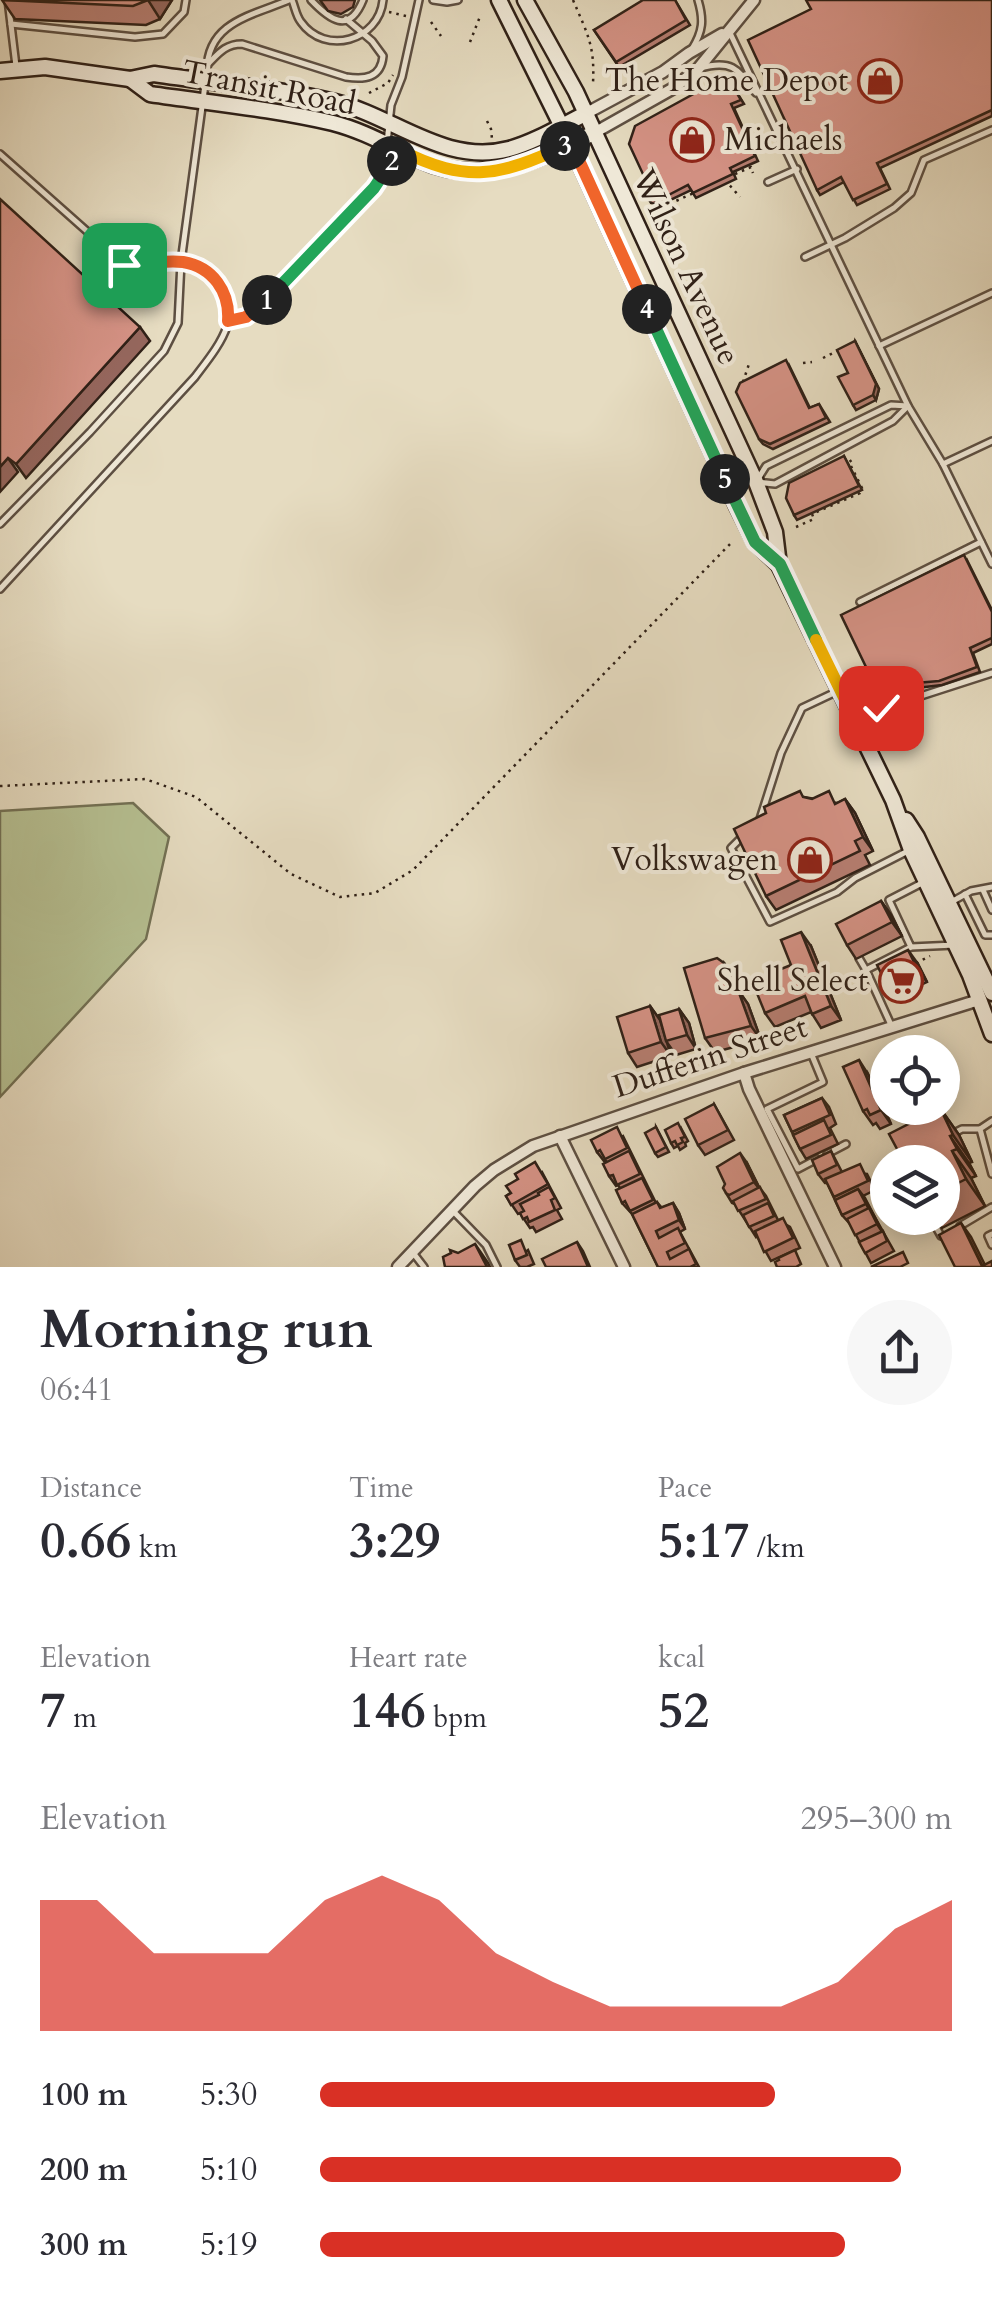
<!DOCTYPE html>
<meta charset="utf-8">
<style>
:root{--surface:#fff;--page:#f7f7f7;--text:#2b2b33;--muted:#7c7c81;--accent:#d93025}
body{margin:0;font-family:Cardo,serif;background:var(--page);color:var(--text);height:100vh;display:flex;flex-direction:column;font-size:38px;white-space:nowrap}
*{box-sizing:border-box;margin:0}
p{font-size:32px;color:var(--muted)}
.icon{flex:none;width:55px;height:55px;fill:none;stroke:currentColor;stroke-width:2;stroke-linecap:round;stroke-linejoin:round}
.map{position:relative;height:1267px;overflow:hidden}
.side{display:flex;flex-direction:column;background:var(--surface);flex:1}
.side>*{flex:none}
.tools{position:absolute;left:870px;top:1035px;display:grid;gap:20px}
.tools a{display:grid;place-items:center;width:90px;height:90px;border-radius:50%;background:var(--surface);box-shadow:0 5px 25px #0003;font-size:50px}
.pin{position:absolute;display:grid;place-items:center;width:85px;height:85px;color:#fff;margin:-42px;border-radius:20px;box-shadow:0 5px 15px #0006}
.km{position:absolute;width:50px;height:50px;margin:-25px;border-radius:50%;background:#222;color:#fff;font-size:28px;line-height:50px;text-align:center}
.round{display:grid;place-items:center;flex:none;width:105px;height:105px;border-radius:52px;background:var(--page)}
.headline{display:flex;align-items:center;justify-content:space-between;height:170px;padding:0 40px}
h1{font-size:55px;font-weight:800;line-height:75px}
.stats{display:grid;grid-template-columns:repeat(3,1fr);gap:15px;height:170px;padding:10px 40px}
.stats div{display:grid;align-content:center}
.stats b{font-size:50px;font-weight:800}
.stats small{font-size:28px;font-weight:400}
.stats p{font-size:28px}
.chart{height:280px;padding:20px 40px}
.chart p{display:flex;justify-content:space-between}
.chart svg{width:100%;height:180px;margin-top:10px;fill:var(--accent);opacity:.7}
ul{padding:0 40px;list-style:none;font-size:32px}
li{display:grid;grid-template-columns:160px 120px 1fr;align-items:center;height:75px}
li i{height:25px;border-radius:12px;background:var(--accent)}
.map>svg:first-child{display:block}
.green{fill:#b6c092;stroke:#727054;stroke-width:2.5}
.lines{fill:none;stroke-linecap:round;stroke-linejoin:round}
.lane-casing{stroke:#5d4f42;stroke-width:10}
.street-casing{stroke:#5d4f42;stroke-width:15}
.secondary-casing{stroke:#2f2017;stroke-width:19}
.path{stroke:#2f2017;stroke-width:2.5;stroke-dasharray:2.5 5;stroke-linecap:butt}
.lane{stroke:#efe8d7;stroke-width:5}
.street{stroke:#efe8d7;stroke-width:10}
.secondary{stroke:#efe8d7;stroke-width:14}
.wall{fill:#b77e72;stroke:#2f2017;stroke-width:2.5}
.shaded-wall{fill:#95665d;stroke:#2f2017;stroke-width:2.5}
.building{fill:#d59285;stroke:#2f2017;stroke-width:2.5}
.split-1-casing{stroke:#fff;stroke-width:20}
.split-2-casing{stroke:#fff;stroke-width:20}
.split-3-casing{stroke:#fff;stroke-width:20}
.split-4-casing{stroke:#fff;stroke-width:20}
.split-5-casing{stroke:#fff;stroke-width:20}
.split-6-casing{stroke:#fff;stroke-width:20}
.split-7-casing{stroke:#fff;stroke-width:20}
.split-1{stroke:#f0652b;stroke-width:12}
.split-2{stroke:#22a559;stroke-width:12}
.split-3{stroke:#f5b400;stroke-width:12}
.split-4{stroke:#f0652b;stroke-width:12}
.split-5{stroke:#22a559;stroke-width:12}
.split-6{stroke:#22a559;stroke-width:12}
.split-7{stroke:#f5b400;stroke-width:12}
.labels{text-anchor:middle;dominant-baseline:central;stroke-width:8;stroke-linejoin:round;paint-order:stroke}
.poi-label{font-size:32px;fill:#2f2017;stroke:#efe8d7;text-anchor:end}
.street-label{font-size:32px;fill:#2f2017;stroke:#efe8d7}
</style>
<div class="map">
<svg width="992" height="1267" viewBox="0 0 992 1267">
<rect width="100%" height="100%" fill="#e6dcc1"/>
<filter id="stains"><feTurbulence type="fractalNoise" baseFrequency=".002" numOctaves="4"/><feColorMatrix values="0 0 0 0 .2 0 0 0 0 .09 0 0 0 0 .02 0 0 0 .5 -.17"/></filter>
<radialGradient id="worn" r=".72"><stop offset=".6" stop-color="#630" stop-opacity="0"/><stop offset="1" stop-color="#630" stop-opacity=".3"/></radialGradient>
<polygon class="green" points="133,803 169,837 146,939 0,1097 0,811"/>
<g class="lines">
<g class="lane-casing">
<g id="lane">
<polyline points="8,0 16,66"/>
<path d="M292 0C295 7 296 16 301 22 325 56 379 41 383 0"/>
<path d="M311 0C329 19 349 35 363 0"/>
<polyline points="433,0 447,2 458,0"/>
<polyline points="11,24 135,37 163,34 184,12 186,0"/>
<polyline points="730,33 908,406 943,464 992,564"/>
<path d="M692 49C703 31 704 20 698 0"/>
<path d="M208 64C218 54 225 44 242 44L346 77C365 80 381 78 383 56L372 41 346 19"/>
<path d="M700 68C732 59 738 69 756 93"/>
<polyline points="387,143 391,105 402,77 419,0"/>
<path d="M0 154 125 265C142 264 163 260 180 262 194 263 206 270 215 280 249 312 216 349 195 377L0 589"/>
<polyline points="768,182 797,169"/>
<polyline points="805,257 845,238 894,208 911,193 924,160 992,130"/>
<polyline points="228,321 246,317 265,302 374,187 397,153"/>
<polyline points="879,346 992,293"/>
<polygon points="891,405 908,406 893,421 775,484 756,482 766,466"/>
<polyline points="943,464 992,441"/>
<path d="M0 524 90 432 164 351 178 323 181 262 207 70C208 22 251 16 289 0"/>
<polyline points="860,602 981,542"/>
<polyline points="856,714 896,704 992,673"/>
<polyline points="760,819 781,753 802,708 838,691"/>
<polyline points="741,838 731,848 770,922 837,892 855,878 908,851"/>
<polyline points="922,883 889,900 911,947 955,945"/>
<polyline points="983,890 992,910"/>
<polyline points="965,894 985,935 992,935"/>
<polyline points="953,901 971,891 992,887"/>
<polyline points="859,958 866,970 911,947"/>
<polyline points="866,970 892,1027"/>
<polyline points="811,1053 823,1082 767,1109 798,1169 817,1159"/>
<polyline points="992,1121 980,1129 992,1174"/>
<polyline points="954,1133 962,1129 980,1129"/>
<polyline points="827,1154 846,1144"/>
<polyline points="453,1211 486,1245 497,1267"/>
<polyline points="931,1218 941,1236"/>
<polyline points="960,1226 992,1207"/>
<polyline points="992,1234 988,1236 992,1245"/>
<polyline points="414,1254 424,1267"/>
</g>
</g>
<g class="street-casing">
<g id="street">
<polyline points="585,114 663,72 689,53 722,34"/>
<polyline points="594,133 672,89 698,69 754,0"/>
<polyline points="744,1073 749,1089 835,1267"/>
<polyline points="560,1136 624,1267"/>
<polyline points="398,1267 475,1186 494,1170 533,1146 744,1073 979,1000"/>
</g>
</g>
<g class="secondary-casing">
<g id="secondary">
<polyline points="499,0 577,157 737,506 755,542 779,565"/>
<polyline points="525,0 576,92 756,482 775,532 779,565 893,800 911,850 970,975 992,1034"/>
<path d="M0 71 45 67 130 79 154 74C214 83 276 88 335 102 394 116 445 166 509 149 535 142 561 126 585 114"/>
<path d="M130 79 150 94C211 103 273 109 333 123 364 131 389 146 418 159 483 189 535 160 594 133"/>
<polyline points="906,820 917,837 992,993"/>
</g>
</g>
<g class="path">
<path d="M573 0C587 33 595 45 593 83"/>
<polyline points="389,12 406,16"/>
<polyline points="431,22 441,36"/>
<polyline points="470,42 481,14"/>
<polyline points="369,93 388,83 393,75"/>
<polyline points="487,121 491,129 492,139"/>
<polyline points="735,174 751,167 753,173"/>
<polyline points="725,180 740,197"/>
<polyline points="649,213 696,192"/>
<polyline points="823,358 839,350"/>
<polyline points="803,363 812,362"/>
<polyline points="743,382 749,364"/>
<polyline points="796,527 814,519 812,514 860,493 862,488 849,462 852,460"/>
<polyline points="0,786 145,779 196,797 291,874 340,897 375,893 413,870 732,542"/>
<polyline points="916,963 930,956"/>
</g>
<use href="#lane" class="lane"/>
<use href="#street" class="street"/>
<use href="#secondary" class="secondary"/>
</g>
<g class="wall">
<polygon points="2,0 172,0 160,19 146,25 15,19"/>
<polygon points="320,0 355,0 353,7 341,14 328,11"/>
<polygon points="675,0 690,25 619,67 594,30"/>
<polygon points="992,0 992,116 880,168 890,189 857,205 844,182 820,195 817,190"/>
<polygon points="731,83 744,104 734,108 758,161 733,172 736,179 696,198 691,190 660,205 651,203 648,198 649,187"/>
<polygon points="855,341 879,389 876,400 856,410 853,405 848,373"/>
<polygon points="789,365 810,408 819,404 830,422 773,449 763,444 759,439"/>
<polygon points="844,456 862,490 797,520 794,515"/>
<polygon points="967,560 992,610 992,644 973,653 980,672 942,685 908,689 883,701 880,696"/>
<polygon points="804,797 837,803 845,799 855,813 873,851 865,855 870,865 776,910 766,896"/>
<polygon points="881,901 891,915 902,936 856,959 847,945"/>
<polygon points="811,946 841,1020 821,1028 811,1012 775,1027 765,1013 791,965"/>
<polygon points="724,963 734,977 738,990 748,1004 761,1040 715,1052 705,1038"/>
<polygon points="918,964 927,982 896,997 886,983"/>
<polygon points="650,1006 660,1020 671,1056 637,1067 628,1053"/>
<polygon points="679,1009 689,1023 696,1049 676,1055 666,1041"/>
<polygon points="868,1074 891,1124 880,1129 876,1123 873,1125 863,1111"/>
<polygon points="822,1098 829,1107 836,1124 830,1128 838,1144 806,1159 800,1149 784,1115"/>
<polygon points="714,1104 734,1140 705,1155 698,1145"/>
<polygon points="940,1108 959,1135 972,1162 969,1163 976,1176 971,1178 985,1206 942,1228 935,1218 942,1218 942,1162"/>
<polygon points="656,1127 669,1152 658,1157 655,1153"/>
<polygon points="681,1128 688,1141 685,1143 686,1146 680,1150 678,1146 674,1148 671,1143"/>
<polygon points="623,1136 656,1203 657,1202 662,1208 673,1203 679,1213 685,1229 680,1232 699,1267 658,1267 632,1214 622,1203 620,1188 618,1185 616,1186 609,1176 607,1162 605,1160 604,1161 597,1152"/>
<polygon points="831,1151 842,1172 867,1174 875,1190 863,1196 894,1251 871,1263 850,1224 842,1215 827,1183 825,1183 818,1174"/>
<polygon points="747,1163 759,1187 766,1196 778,1220 790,1227 800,1248 771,1261 757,1236 756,1237 735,1204 732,1203 726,1193"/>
<polygon points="542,1172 561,1208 557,1210 562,1219 536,1232 533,1227 530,1228 520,1213 518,1214 506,1196"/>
<polygon points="528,1250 534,1264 527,1267 520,1267 515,1260"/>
</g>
<g class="shaded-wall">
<polygon points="148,0 172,0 160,19"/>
<polygon points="140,327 150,341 26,478 16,464"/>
<polygon points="855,341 879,389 876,400 873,395"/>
<polygon points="8,458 18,472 0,492 0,467"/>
<polygon points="845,799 855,813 873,851 863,837"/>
<polygon points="881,901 891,915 902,936 892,922"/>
<polygon points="801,932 811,946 841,1020 831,1006"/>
<polygon points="908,950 918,964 927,982 917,968"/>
<polygon points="724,963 734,977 742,1006 733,992"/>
<polygon points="738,990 748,1004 761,1040 751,1026"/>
<polygon points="650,1006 660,1020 671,1056 661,1042"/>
<polygon points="679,1009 689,1023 696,1049 687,1035"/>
<polygon points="859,1060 868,1074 891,1124 881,1110"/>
<polygon points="940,1108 959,1135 972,1162 953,1135"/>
<polygon points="950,1136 969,1163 976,1176 957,1149"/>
<polygon points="952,1151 971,1178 985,1206 966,1179"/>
<polygon points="740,1153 747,1163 761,1191 754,1182"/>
<polygon points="858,1189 865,1198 883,1233 877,1224"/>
<polygon points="673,1203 679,1213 685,1229 679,1220"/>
<polygon points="961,1223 971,1237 986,1267 983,1267"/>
<polygon points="577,1242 583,1251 590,1267 588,1267"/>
<polygon points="475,1244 488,1263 490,1267 487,1267"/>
</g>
<g class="building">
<polygon points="2,0 148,0 133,6"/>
<polygon points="643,0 675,0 686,20 616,62 594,30"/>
<polygon points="806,0 992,0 992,110 877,163 887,184 853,200 841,177 817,190 748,40 811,9"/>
<polygon points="731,83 741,100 731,104 755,156 730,168 733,174 693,193 688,185 657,201 648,198 645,190 649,187 629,144 635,126 710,85"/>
<polygon points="0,199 140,327 16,464 8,458 0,467"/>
<polygon points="855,341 876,384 873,395 853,405 838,377 848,373 837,350"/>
<polygon points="786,360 809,408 819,404 826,418 770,444 759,439 736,392 740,383"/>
<polygon points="844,456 859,486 794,515 786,498 789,483"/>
<polygon points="964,555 992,612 992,638 970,648 977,667 939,681 904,684 880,696 841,615"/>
<polygon points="800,791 803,797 812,799 829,791 835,804 845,799 863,837 855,841 860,851 766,896 734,829 766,813 764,807"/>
<polygon points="881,901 892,922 847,945 836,924"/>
<polygon points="801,932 831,1006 812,1014 805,996 765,1013 752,981 791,965 781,940"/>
<polygon points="908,950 917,968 886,983 877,965"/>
<polygon points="717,958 724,963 733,992 738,990 751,1026 705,1038 684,968"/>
<polygon points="650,1006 661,1042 628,1053 617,1017"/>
<polygon points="679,1009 687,1035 666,1041 659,1015"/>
<polygon points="859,1060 881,1110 870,1115 867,1109 863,1111 843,1067"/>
<polygon points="822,1098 830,1115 792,1132 784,1115"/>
<polygon points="714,1104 728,1130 698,1145 685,1119"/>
<polygon points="940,1108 953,1135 950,1136 957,1149 952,1151 966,1179 942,1191 942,1162 904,1162 889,1134"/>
<polygon points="824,1120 831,1135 800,1149 793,1135"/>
<polygon points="678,1123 685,1137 681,1138 683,1142 677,1145 675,1141 671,1143 665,1130"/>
<polygon points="617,1127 627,1148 605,1159 600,1150 597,1152 591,1140"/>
<polygon points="656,1127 666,1147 655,1153 645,1133"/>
<polygon points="629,1151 640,1174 617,1185 613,1175 609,1176 603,1164"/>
<polygon points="831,1151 837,1165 818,1174 812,1160"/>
<polygon points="740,1153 754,1182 729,1195 726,1193 723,1188 725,1184 717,1167"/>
<polygon points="535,1162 548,1184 511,1205 506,1196 511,1193 506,1186 518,1179 515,1174"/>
<polygon points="860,1164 868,1181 834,1197 825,1179"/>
<polygon points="642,1178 653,1200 630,1211 625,1201 622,1203 616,1190"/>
<polygon points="549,1187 555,1198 551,1200 555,1210 529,1222 527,1217 523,1219 520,1213 524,1211 520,1204 539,1195 538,1193"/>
<polygon points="760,1187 766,1199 738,1211 733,1201"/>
<polygon points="858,1189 866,1204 842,1215 835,1200"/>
<polygon points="657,1202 660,1208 673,1203 679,1220 656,1231 659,1238 678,1228 685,1243 667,1252 670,1259 689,1249 696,1264 690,1267 658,1267 632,1214"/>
<polygon points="768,1203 774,1216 749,1227 743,1215"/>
<polygon points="869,1208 877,1224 855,1235 847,1219"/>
<polygon points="783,1218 793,1238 764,1252 755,1231"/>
<polygon points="961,1223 982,1266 992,1261 992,1267 955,1267 939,1235"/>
<polygon points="883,1231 887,1241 865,1253 859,1242"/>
<polygon points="521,1240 527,1255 515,1260 509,1245"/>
<polygon points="577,1242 588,1267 546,1267 542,1259"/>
<polygon points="475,1244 487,1267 445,1267 443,1257 451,1253 450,1250 458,1253"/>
<polygon points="795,1250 801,1264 796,1267 777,1267 775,1262 779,1260 778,1258"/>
<polygon points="903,1252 908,1263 900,1267 871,1267"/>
</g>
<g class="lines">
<g class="split-1-casing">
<path id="split-1" d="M124 265C143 264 164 260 183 262 213 267 230 292 228 321L246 317 267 300"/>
</g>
<g class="split-2-casing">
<polyline id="split-2" points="267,300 374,188 392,161"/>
</g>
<g class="split-3-casing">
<path id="split-3" d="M392 161 400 150C467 184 500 176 565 146"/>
</g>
<g class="split-4-casing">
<polyline id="split-4" points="565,146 570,144 577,156 647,309"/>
</g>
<g class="split-5-casing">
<polyline id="split-5" points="647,309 725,479"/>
</g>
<g class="split-6-casing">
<polyline id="split-6" points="725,479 755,542 780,564 816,640"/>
</g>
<g class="split-7-casing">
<polyline id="split-7" points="816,640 852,714 881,708"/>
</g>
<use href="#split-1" class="split-1"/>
<use href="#split-2" class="split-2"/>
<use href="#split-3" class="split-3"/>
<use href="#split-4" class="split-4"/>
<use href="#split-5" class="split-5"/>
<use href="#split-6" class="split-6"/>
<use href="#split-7" class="split-7"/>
</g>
<defs>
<g id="shop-ring" transform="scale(2.25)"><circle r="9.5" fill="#efe8d7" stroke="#8f2418" stroke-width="1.5"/><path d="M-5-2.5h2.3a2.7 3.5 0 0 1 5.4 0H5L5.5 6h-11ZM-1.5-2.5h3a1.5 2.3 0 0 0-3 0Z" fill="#8f2418"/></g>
<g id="supermarket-ring" transform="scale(2.25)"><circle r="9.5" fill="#efe8d7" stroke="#8f2418" stroke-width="1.5"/><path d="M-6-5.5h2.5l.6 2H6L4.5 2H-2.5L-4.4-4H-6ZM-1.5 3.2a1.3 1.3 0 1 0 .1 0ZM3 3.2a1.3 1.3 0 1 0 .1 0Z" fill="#8f2418"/></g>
</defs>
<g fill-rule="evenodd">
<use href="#shop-ring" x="880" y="81"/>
<use href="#shop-ring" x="692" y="140"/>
<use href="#shop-ring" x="810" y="860"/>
<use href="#supermarket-ring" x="901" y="981"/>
</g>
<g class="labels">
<g class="poi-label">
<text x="848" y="81">The Home Depot</text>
<text x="724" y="140" text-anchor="start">Michaels</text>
<text x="778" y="860">Volkswagen</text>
<text x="868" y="981">Shell Select</text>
</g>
<g class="street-label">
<text transform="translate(269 88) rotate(11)">Transit Road</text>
<text transform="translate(686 267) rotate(65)">Wilson Avenue</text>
<text transform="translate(710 1057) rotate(-18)">Dufferin Street</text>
</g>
</g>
<rect width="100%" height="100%" filter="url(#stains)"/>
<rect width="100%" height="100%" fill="url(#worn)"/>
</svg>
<div class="tools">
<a><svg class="icon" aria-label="locate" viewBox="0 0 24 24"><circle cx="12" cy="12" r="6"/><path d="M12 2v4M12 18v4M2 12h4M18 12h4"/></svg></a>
<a><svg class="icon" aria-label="layers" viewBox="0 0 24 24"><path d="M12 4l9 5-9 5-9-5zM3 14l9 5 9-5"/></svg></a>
</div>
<div class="pin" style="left:124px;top:265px;background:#1e9e55"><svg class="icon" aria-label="arrive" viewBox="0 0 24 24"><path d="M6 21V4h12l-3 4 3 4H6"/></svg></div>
<div class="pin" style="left:881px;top:708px;background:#d93025"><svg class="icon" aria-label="check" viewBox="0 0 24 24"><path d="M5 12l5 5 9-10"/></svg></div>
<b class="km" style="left:267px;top:300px">1</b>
<b class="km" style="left:392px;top:161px">2</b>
<b class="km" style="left:565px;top:146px">3</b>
<b class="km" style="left:647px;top:309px">4</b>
<b class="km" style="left:725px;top:479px">5</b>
</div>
<section class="side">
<div class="headline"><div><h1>Morning run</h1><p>06:41</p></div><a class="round"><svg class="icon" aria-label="share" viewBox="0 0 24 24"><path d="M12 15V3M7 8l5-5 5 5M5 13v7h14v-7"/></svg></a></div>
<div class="stats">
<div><p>Distance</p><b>0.66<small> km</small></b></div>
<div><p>Time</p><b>3:29</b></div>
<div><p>Pace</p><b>5:17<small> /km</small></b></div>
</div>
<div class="stats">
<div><p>Elevation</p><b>7<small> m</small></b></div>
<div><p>Heart rate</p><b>146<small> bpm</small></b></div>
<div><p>kcal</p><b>52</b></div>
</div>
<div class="chart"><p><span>Elevation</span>295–300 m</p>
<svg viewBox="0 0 160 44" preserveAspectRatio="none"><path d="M0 44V12L10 12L20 25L30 25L40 25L50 12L60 6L70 12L80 25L90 32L100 38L110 38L120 38L130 38L140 32L150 19L160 12V44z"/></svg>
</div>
<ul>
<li><b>100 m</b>5:30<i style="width:72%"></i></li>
<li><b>200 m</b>5:10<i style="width:92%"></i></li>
<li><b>300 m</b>5:19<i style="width:83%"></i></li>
</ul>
</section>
